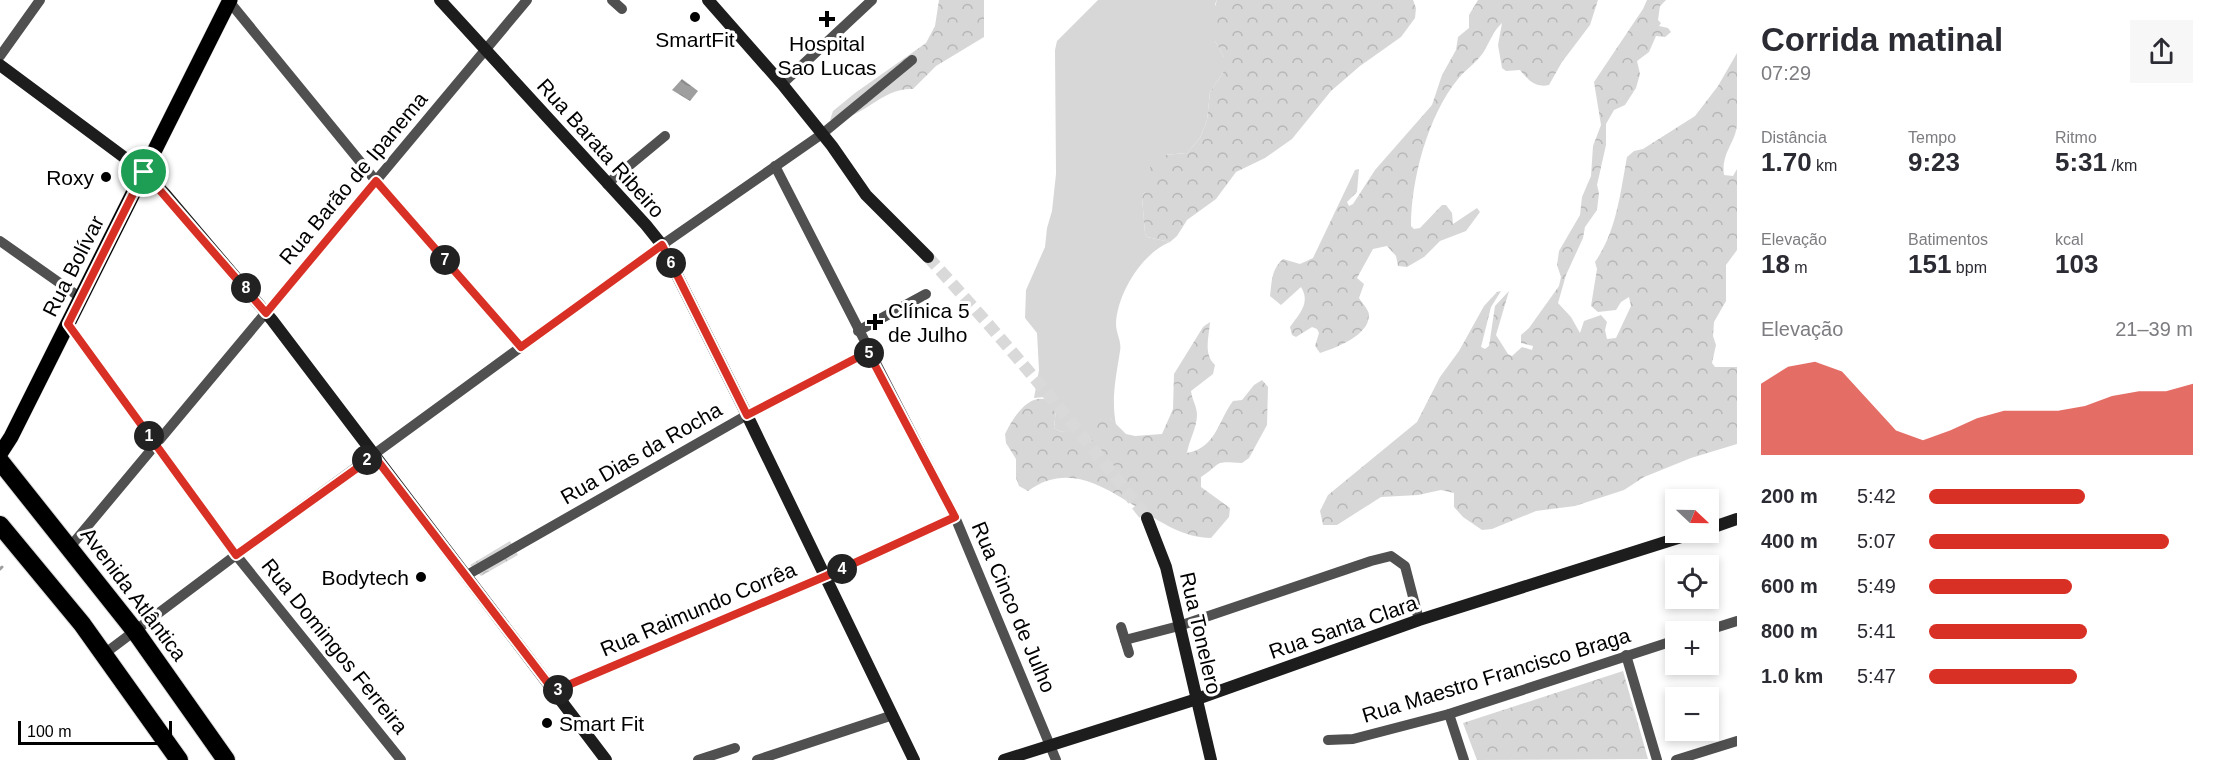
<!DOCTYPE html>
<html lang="pt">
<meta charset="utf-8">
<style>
:root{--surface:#fff;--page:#f7f7f7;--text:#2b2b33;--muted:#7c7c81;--accent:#d93025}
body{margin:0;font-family:Arial,sans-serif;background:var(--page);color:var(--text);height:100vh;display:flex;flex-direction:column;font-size:22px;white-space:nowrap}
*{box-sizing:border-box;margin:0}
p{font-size:20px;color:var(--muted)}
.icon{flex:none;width:33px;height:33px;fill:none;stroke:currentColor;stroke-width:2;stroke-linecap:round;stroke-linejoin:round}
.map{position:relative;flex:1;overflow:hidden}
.sheet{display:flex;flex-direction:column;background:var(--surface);width:480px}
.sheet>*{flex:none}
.needle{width:39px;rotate:112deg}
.tools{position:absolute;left:1665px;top:489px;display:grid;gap:12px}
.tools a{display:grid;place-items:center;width:54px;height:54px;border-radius:0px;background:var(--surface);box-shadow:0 3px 9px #0003;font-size:30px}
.scale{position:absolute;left:18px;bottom:15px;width:154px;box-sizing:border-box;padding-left:6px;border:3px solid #000;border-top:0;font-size:16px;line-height:21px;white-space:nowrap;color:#000;-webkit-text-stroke:4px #fff;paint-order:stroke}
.pin{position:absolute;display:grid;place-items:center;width:51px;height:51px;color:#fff;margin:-26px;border:3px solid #fff;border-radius:50%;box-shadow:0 2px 6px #0007}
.km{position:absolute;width:30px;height:30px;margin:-15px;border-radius:50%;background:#222;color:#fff;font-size:16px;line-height:30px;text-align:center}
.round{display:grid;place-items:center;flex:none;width:63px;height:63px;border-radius:0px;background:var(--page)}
.summary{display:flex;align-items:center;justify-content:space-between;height:102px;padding:0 24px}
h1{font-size:33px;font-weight:600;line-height:45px}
.stats{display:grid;grid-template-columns:repeat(3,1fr);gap:9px;height:102px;padding:6px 24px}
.stats div{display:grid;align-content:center}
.stats b{font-size:26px;font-weight:600}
.stats small{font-size:16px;font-weight:400}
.stats p{font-size:16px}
.chart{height:168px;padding:12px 24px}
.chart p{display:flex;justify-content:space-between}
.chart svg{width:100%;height:108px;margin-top:6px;fill:var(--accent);opacity:.7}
ul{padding:0 24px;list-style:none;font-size:20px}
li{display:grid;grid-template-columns:96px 72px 1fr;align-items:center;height:45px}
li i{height:15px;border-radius:8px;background:var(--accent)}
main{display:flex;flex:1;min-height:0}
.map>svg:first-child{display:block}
.grass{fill:#d7d7d7}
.forest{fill:url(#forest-crowns)}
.water{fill:url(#water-waves)}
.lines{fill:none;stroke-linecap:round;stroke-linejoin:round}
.stream{stroke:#9e9e9e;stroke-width:3}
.secondary-tunnel{stroke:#d9d9d9;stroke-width:12;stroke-dasharray:12 6;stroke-linecap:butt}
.primary-casing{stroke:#dbdbdb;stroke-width:16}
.highway-casing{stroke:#dbdbdb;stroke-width:20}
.street{stroke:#505050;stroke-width:10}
.secondary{stroke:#1d1d1d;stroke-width:12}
.primary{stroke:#000;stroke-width:15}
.highway{stroke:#000;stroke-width:18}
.route-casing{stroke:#fff;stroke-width:12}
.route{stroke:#d93025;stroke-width:8}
.poi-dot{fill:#000;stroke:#fff;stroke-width:2}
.labels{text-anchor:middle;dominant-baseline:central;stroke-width:6;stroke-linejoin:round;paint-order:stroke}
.poi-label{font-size:21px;fill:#000;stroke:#fff}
.street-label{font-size:21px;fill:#000;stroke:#fff}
</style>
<main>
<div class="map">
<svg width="1737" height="760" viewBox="0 0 1737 760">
<defs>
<pattern id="forest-crowns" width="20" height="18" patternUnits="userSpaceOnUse" patternTransform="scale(1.5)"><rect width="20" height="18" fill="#d7d7d7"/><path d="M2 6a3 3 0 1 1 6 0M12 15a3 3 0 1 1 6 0" fill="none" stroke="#b7b7b7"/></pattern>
<pattern id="water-waves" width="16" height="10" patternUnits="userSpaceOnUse" patternTransform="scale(1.5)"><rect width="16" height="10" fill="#9e9e9e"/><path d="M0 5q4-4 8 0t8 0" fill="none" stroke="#868686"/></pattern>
</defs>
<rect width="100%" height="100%" fill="#fff"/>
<path class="grass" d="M1098 0H1217L1215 4V41L1224 57V71L1210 92 1207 120 1200 138 1187 153 1164 155 1151 188 1144 193 1142 197 1145 233 1147 237 1170 242C1142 253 1117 294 1116 324 1116 334 1122 341 1120 351 1116 378 1111 397 1116 425L1110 418 1062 432 1054 428 1056 410 1044 397 1034 398 1039 370 1037 333 1025 318 1026 290 1045 247 1047 228 1052 211 1056 174 1055 50 1057 41Z"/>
<g class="forest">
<path d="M939 0H984V37L936 66 913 89C879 88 863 121 830 120L833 111 855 93 926 43 935 26Z"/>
<polygon points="1217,0 1413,0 1416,8 1415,18 1401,37 1360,66 1331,91 1292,139 1265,158 1236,172 1216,199 1187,220 1177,236 1170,242 1147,237 1145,233 1142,197 1144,193 1151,187 1150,165 1164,155 1187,153 1200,138 1207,120 1210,92 1224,71 1224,57 1215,41 1210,22"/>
<path d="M1478 0H1598L1590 25 1562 62 1549 85C1535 88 1528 80 1520 70L1506 71 1502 68 1498 45 1502 23C1493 31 1490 42 1483 53 1476 63 1465 70 1458 79 1428 115 1411 180 1411 226L1414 229 1420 228 1442 205H1446L1452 213 1453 224 1477 208 1480 212 1466 231 1440 241 1424 257 1407 267 1398 266 1396 256 1387 246 1373 249 1357 278 1364 284 1359 298C1362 303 1369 310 1369 315 1369 336 1335 348 1320 353L1315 346 1319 333 1317 329 1312 327 1296 337 1292 335 1290 327C1299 314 1311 303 1301 287L1281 305 1270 296C1272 281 1271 270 1283 259L1300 264 1313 258 1355 170 1359 169 1357 192 1347 202 1349 206 1353 204 1375 170 1432 105 1442 75 1456 50 1458 37 1469 28V15Z"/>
<path d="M1647 0H1666L1660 6 1658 20 1661 23 1659 26 1668 28 1671 32 1665 37 1656 36 1649 52 1637 61 1640 74 1636 88 1625 105 1614 110 1606 124V145L1597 185 1599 193 1597 210 1585 227 1583 238 1566 275 1558 303 1571 317 1580 333 1584 321 1601 315 1607 322 1605 330 1607 339 1616 338 1631 306 1629 297 1621 302 1616 310 1598 312 1591 306 1597 269 1595 262C1617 230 1620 194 1627 157L1634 151 1643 149 1695 116 1718 86 1737 53C1737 76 1737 101 1737 125 1735 144 1721 153 1724 175L1733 176 1737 169V250L1726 265V301L1714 322 1713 336 1716 345 1712 363 1715 367H1737V444L1691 458 1644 477 1624 490 1575 506 1536 511 1492 529 1482 530 1463 517 1454 507V493L1441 490 1418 495 1381 497 1337 525H1323L1320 511 1328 495 1417 422 1440 377 1459 351 1484 306 1497 292 1501 291 1491 307 1481 347 1485 349 1489 346 1495 306 1509 291 1496 335 1508 354 1512 356 1522 347 1532 350 1533 346 1521 343V335L1529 328 1559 286 1561 277 1557 265 1559 251 1580 215 1582 197 1591 176 1593 146 1601 125 1594 82 1643 9Z"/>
<path d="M1210 322C1209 337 1203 354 1215 365L1213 374 1191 391C1192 400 1197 406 1197 415 1197 428 1189 440 1187 453 1216 448 1218 421 1233 401L1242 400 1254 385 1262 380 1268 387 1267 425 1249 458 1242 463C1212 461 1224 462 1201 477V487L1230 508 1229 517 1211 538C1147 538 1093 444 1028 491L1019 486 1016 478V459L1006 443 1005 434C1015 415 1029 391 1052 401L1056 410 1054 428 1062 432 1079 426 1093 415 1102 414 1110 418 1126 434 1135 436 1162 434 1173 409 1174 374 1203 327Z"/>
<polygon points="510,541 518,555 481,576 470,565"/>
<polygon points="1623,671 1648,759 1477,760 1463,723"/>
</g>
<polygon class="water" points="682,79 698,91 690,101 672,90"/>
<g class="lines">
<polyline class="stream" points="0,569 2,567"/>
<path class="secondary-tunnel" d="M928 257C1004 340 1079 429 1147 518"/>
<g class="primary-casing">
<polyline id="primary" points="0,454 11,437 230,0"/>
</g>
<g class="highway-casing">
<g id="highway">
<polyline points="0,461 135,631 226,760"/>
<polyline points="0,525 82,624 179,760"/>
</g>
</g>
<g class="street">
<polyline points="228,0 376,181 521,347"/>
<polyline points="612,0 622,9"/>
<polyline points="0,56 40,0"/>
<polyline points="782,84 872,0"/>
<polyline points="775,166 955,517 1056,760"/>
<polyline points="607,184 665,136"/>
<polyline points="0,241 81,298"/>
<polyline points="68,324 236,555 401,760"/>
<polyline points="858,331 926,294"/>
<polyline points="70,547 527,0"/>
<polyline points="467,575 747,415 869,352"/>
<polyline points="1121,627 1129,653"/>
<polyline points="1702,632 1737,621"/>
<polyline points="1125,640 1179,626 1371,561 1391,556 1405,566 1419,620"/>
<polyline points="104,654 236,555 521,347 662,245 822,134 912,60"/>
<polyline points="1626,655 1657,760"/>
<polyline points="554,691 826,576 955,517"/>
<polyline points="1449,714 1464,760"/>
<polyline points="1328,740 1353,739 1449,714 1676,640"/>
<polyline points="698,760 735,748"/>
<polyline points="757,760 893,715"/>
<polyline points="1676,760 1737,741"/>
</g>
<g class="secondary">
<polyline points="440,0 646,225 662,245 747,415 914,760"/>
<polyline points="708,0 782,84 832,146 866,195 928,257"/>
<polyline points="0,65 144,172 165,194 272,320 606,760"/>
<polyline points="1147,518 1166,567 1211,760"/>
<polyline points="1708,529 1737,519"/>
<polyline points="1004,760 1197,699 1419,620 1697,532"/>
</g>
<use href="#primary" class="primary"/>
<use href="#highway" class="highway"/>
</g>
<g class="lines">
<g class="route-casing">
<polygon id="route" points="144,172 266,313 376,181 521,347 662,245 747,415 868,352 955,517 826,576 554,691 374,456 236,555 68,324"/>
</g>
<use href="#route" class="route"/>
</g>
<g class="poi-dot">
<circle cx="695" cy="17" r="6"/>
<path d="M824 10h6v6h6v6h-6v6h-6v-6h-6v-6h6z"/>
<circle cx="106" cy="177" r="6"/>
<path d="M872 313h6v6h6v6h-6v6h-6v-6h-6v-6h6z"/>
<circle cx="421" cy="577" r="6"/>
<circle cx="547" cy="723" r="6"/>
</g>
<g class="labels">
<g class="poi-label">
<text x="695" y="39">SmartFit</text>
<text x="827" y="43">Hospital<tspan x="827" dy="24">Sao Lucas</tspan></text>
<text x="94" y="177" text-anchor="end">Roxy</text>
<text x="888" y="310" text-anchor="start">Clínica 5<tspan x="888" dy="24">de Julho</tspan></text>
<text x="409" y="577" text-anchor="end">Bodytech</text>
<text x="559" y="723" text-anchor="start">Smart Fit</text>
</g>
<g class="street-label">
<text transform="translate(601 148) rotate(48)">Rua Barata Ribeiro</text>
<text transform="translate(353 178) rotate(-50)">Rua Barão de Ipanema</text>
<text transform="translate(73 266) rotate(-63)">Rua Bolívar</text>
<text transform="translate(641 453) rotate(-30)">Rua Dias da Rocha</text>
<text transform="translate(134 594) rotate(53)">Avenida Atlântica</text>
<text transform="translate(1014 607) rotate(67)">Rua Cinco de Julho</text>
<text transform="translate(698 609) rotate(-23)">Rua Raimundo Corrêa</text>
<text transform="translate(1343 627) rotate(-19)">Rua Santa Clara</text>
<text transform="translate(1201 633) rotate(77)">Rua Tonelero</text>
<text transform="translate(335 646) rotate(51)">Rua Domingos Ferreira</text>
<text transform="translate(1496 675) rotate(-17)">Rua Maestro Francisco Braga</text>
</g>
</g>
</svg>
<div class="tools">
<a><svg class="needle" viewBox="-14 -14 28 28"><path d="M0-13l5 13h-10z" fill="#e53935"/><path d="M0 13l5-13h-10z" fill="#7c7c81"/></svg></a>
<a><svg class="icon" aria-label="locate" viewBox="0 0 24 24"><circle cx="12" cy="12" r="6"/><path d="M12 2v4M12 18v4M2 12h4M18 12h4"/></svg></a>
<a>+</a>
<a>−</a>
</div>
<div class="scale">100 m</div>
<div class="pin" style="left:144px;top:172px;background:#1e9e55"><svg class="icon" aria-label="arrive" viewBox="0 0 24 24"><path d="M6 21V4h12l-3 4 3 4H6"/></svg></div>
<b class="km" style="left:149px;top:436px">1</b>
<b class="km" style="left:367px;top:460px">2</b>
<b class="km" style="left:558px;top:690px">3</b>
<b class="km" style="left:842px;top:569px">4</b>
<b class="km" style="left:869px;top:353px">5</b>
<b class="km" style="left:671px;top:263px">6</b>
<b class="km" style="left:445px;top:260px">7</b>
<b class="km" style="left:246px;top:288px">8</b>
</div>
<section class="sheet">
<div class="summary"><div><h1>Corrida matinal</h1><p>07:29</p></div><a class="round"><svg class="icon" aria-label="share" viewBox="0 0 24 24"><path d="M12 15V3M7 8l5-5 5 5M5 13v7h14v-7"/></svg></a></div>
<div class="stats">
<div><p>Distância</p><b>1.70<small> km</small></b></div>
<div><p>Tempo</p><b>9:23</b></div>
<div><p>Ritmo</p><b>5:31<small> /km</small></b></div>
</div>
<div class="stats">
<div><p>Elevação</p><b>18<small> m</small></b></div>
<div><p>Batimentos</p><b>151<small> bpm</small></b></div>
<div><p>kcal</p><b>103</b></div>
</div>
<div class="chart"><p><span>Elevação</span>21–39 m</p>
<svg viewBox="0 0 160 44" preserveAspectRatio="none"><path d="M0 44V15L10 8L20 6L30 10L40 22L50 34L60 38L70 34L80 29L90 26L100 26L110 26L120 24L130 20L140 18L150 18L160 15V44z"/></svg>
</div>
<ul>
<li><b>200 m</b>5:42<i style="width:59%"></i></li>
<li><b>400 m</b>5:07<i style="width:91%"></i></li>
<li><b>600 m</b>5:49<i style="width:54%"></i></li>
<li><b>800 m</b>5:41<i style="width:60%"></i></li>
<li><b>1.0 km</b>5:47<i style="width:56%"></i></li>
</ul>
</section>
</main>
